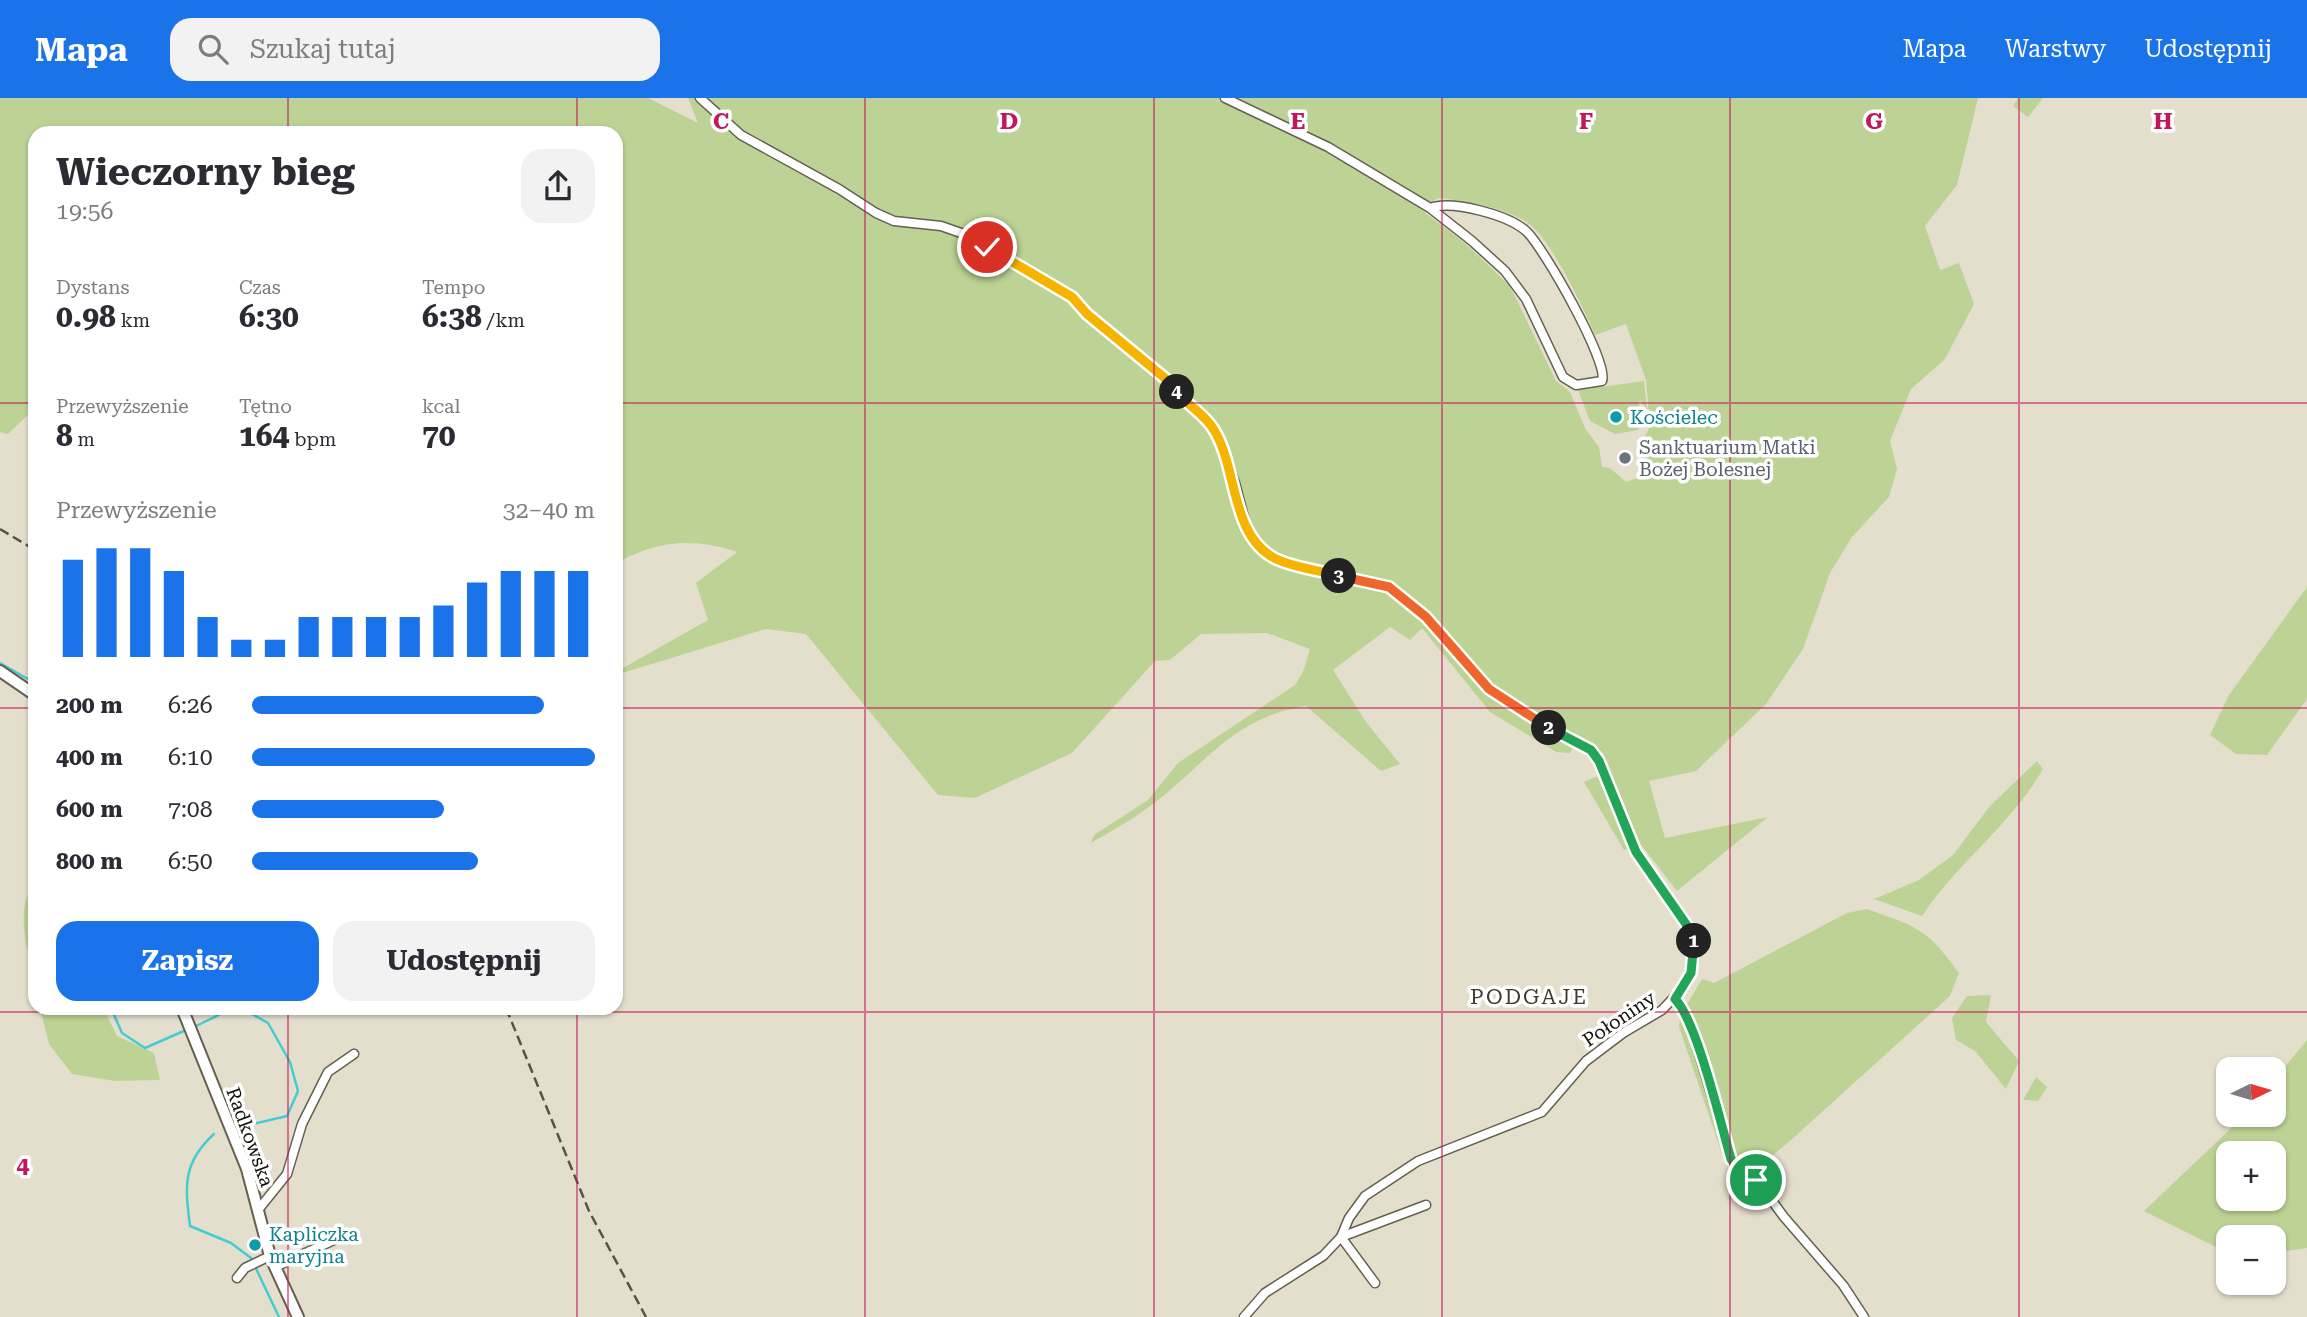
<!DOCTYPE html>
<html lang="pl">
<meta charset="utf-8">
<style>
:root{--surface:#fff;--page:#f2f2f3;--text:#2b2b33;--muted:#7c7c81;--accent:#1a73e8}
body{margin:0;font-family:"Roboto Serif",serif;background:var(--page);color:var(--text);height:100vh;display:flex;flex-direction:column;font-size:26px;white-space:nowrap}
*{box-sizing:border-box;margin:0}
p{font-size:23px;color:var(--muted)}
.icon{flex:none;width:38px;height:38px;fill:none;stroke:currentColor;stroke-width:2;stroke-linecap:round;stroke-linejoin:round}
.map{position:relative;flex:1;overflow:hidden}
.drawer{position:absolute;left:28px;top:28px;width:595px;height:889px;display:flex;flex-direction:column;background:var(--surface);border-radius:21px;box-shadow:0 2px 5px #0004}
.drawer>*{flex:none}
.needle{width:46px;rotate:85deg}
.controls{position:absolute;left:2216px;top:959px;display:grid;gap:14px}
.controls a{display:grid;place-items:center;width:70px;height:70px;border-radius:14px;background:var(--surface);box-shadow:0 2px 5px #0004;font-size:35px}
.pin{position:absolute;display:grid;place-items:center;width:60px;height:60px;color:#fff;margin:-30px;border:4px solid #fff;border-radius:50%;box-shadow:0 2px 7px #0007}
.km{position:absolute;width:35px;height:35px;margin:-18px;border-radius:50%;background:#222;color:#fff;font-size:19px;line-height:35px;text-align:center}
.round{display:grid;place-items:center;flex:none;width:74px;height:74px;border-radius:21px;background:var(--page)}
.summary{display:flex;align-items:center;justify-content:space-between;height:119px;padding:0 28px}
h1{font-size:38px;font-weight:700;line-height:52px}
.stats{display:grid;grid-template-columns:repeat(3,1fr);gap:10px;height:119px;padding:7px 28px}
.stats div{display:grid;align-content:center}
.stats b{font-size:30px;font-weight:700}
.stats small{font-size:19px;font-weight:400}
.stats p{font-size:19px}
.chart{height:196px;padding:14px 28px}
.chart p{display:flex;justify-content:space-between}
.chart svg{width:100%;height:126px;margin-top:7px;stroke:var(--accent);stroke-width:6}
.action{display:flex;gap:14px;margin-top:auto;padding:14px 28px}
.action a{flex:1;height:80px;border-radius:21px;background:var(--accent);color:#fff;font-size:28px;font-weight:700;line-height:80px;text-align:center}
.action a+a{background:var(--page);color:var(--text)}
ul{padding:0 28px;list-style:none;font-size:23px}
li{display:grid;grid-template-columns:112px 84px 1fr;align-items:center;height:52px}
li i{height:18px;border-radius:9px;background:var(--accent)}
header{display:flex;align-items:center;gap:42px;box-sizing:border-box;height:98px;padding:0 35px;background:var(--accent);color:#fff}
header strong{font-size:33px}
nav{display:flex;gap:38px;margin-inline-start:auto;font-size:24px}
.search{width:490px;height:63px;background:var(--page);display:flex;align-items:center;gap:18px;box-sizing:border-box;padding:0 24px;border-radius:21px;color:var(--muted);font-size:26px}
.map>svg:first-child{display:block}
.green{fill:#bcd395;fill-rule:evenodd}
.lines{fill:none;stroke-linecap:round;stroke-linejoin:round}
.stream{stroke:#44ccd3;stroke-width:2.5}
.minor-casing{stroke:#645f4f;stroke-width:11}
.tertiary-casing{stroke:#645f4f;stroke-width:14}
.minor{stroke:#fff;stroke-width:8}
.tertiary{stroke:#fff;stroke-width:10}
.rail{stroke:#565349;stroke-width:2.5;stroke-dasharray:10 5;stroke-linecap:butt}
.split-1-casing{stroke:#fff;stroke-width:14}
.split-2-casing{stroke:#fff;stroke-width:14}
.split-3-casing{stroke:#fff;stroke-width:14}
.split-4-casing{stroke:#fff;stroke-width:14}
.split-5-casing{stroke:#fff;stroke-width:14}
.split-1{stroke:#22a559;stroke-width:9}
.split-2{stroke:#22a559;stroke-width:9}
.split-3{stroke:#f0652b;stroke-width:9}
.split-4{stroke:#f5b400;stroke-width:9}
.split-5{stroke:#f5b400;stroke-width:9}
.grid{fill:none;stroke:#c2185b;stroke-width:2;stroke-opacity:0.55}
.culture-dot{fill:#0f9aa8;stroke:#fff;stroke-width:2.5}
.worship-dot{fill:#6b7280;stroke:#fff;stroke-width:2.5}
.labels{text-anchor:middle;dominant-baseline:central;stroke-width:7;stroke-linejoin:round;paint-order:stroke}
.culture-label{font-size:19px;fill:#0d838f;stroke:#fff;text-anchor:start}
.worship-label{font-size:19px;fill:#5b616d;stroke:#fff;text-anchor:start}
.street-label{font-size:19px;fill:#12100a;stroke:#fff}
.neighbourhood-label{font-size:21px;letter-spacing:2px;fill:#3f3b2c;stroke:#fff}
.grid-label{font-size:23px;text-anchor:middle;font-weight:bold;fill:#c2185b;stroke:#fff;stroke-width:7;stroke-linejoin:round;paint-order:stroke}
</style>
<header>
<strong>Mapa</strong>
<div class="search"><svg class="icon" aria-label="search" viewBox="0 0 24 24"><circle cx="10" cy="10" r="6"/><path d="M15 15l6 6"/></svg>Szukaj tutaj</div>
<nav><a>Mapa</a><a>Warstwy</a><a>Udostępnij</a></nav>
</header>
<div class="map">
<svg width="2307" height="1219" viewBox="0 0 2307 1219">
<rect width="100%" height="100%" fill="#e4dfcd"/>
<g class="green">
<path d="M0 0H648L698 25 688 0H1978L1957 87 1925 128 1940 172 1959 165 1974 206 1945 261 1911 291 1890 343 1897 371 1889 399 1852 439 1830 475 1803 551 1766 606 1696 673 1649 683 1665 740 1768 719 1677 793 1642 748 1624 752 1584 684 1610 673 1603 655 1579 639 1570 655 1556 654 1490 614 1422 530 1410 542 1390 529 1333 572 1366 624 1400 666 1381 673 1306 608C1229 620 1204 670 1146 711 1129 724 1109 734 1091 745L1094 737 1148 702 1178 665 1295 587 1303 574 1310 551 1267 535 1201 536 1170 562 1155 563 1072 655 975 700 938 697 806 536 766 531 616 577V574L708 522 696 485 737 454C691 439 658 443 616 465V35H35V310L8 336 0 334ZM1439 100C1464 103 1507 110 1528 125 1551 141 1583 209 1595 237L1626 226 1646 282 1650 328 1642 345 1645 370 1640 379 1626 384 1610 370 1602 369 1599 349 1585 330 1570 294 1556 283 1510 188 1466 146 1418 109Z"/>
<polygon points="2018,0 2043,0 2028,19 2013,8"/>
<polygon points="1644,283 1647,312 1641,303 1638,304 1644,319 1638,332 1615,336 1590,323 1578,292"/>
<polygon points="2307,489 2307,601 2267,657 2236,656 2210,637 2229,597"/>
<path d="M2037 663 2043 671C2011 727 1957 765 1922 818L1874 801 1919 782 1953 757 1989 709Z"/>
<path d="M35 785V886C29 858 13 808 35 785Z"/>
<path d="M1867 811C1917 829 1927 830 1959 875L1950 898 1790 1043 1762 1066 1740 1073 1722 1056 1679 929 1680 918 1702 881 1714 885 1847 815Z"/>
<polygon points="1991,897 1986,924 2019,963 2006,991 1975,953 1956,942 1952,920 1967,898"/>
<polygon points="40,910 103,910 117,938 154,955 160,982 115,983 72,976 49,946"/>
<path d="M2307 942V1150L2273 1155V1139H2228V1155L2144 1113 2245 1017H2273V983ZM2228 1055H2273V1101H2228Z"/>
<polygon points="2036,979 2047,989 2038,1003 2023,1002"/>
</g>
<g class="lines">
<g class="stream">
<polyline points="0,565 35,585"/>
<polyline points="111,910 122,935 145,950 186,932"/>
<polyline points="234,910 252,916 268,925 290,964 298,993 287,1018 244,1028"/>
<polyline points="192,930 233,910"/>
<path d="M214 1036C182 1065 185 1089 190 1128L231 1145 251 1160 279 1219"/>
</g>
<g class="minor-casing">
<g id="minor">
<polyline points="700,0 741,37 839,91 876,115 894,123 941,128 964,136 1072,199 1087,216 1166,281 1215,333 1235,385 1247,431 1261,450 1276,461 1292,466 1389,489 1426,519 1489,591 1535,622 1591,652 1599,663 1636,754 1686,826 1694,843 1691,875 1684,889 1662,912 1623,935 1586,963 1542,1014 1418,1063 1365,1098 1349,1120 1341,1139 1323,1158 1265,1195 1244,1219"/>
<path d="M1225 0 1328 49 1430 110 1472 143 1505 173 1526 201 1563 279 1576 287 1602 283C1610 266 1543 148 1526 133 1508 117 1453 102 1430 110"/>
<polyline points="1676,901 1691,929 1731,1061 1740,1073 1762,1089 1784,1119 1843,1187 1864,1219"/>
<polyline points="258,1112 287,1076 302,1026 328,974 354,956"/>
<polyline points="275,1169 347,1136"/>
<polyline points="237,1180 245,1170 270,1158"/>
<polyline points="1375,1185 1341,1139 1426,1107"/>
</g>
</g>
<g class="tertiary-casing">
<g id="tertiary">
<polyline points="0,573 35,597"/>
<polyline points="182,910 247,1071 270,1158 298,1219"/>
</g>
</g>
<use href="#minor" class="minor"/>
<use href="#tertiary" class="tertiary"/>
<g class="rail">
<polyline points="0,431 35,452"/>
<polyline points="506,910 589,1113 646,1219"/>
</g>
</g>
<g class="lines">
<g class="split-1-casing">
<path id="split-1" d="M1694 843 1691 875 1675 901C1697 923 1721 1027 1731 1061L1740 1073 1756 1082"/>
</g>
<g class="split-2-casing">
<polyline id="split-2" points="1549,630 1591,652 1599,663 1636,754 1686,826 1694,843"/>
</g>
<g class="split-3-casing">
<polyline id="split-3" points="1339,478 1389,489 1426,519 1489,591 1549,630"/>
</g>
<g class="split-4-casing">
<path id="split-4" d="M1177 294C1188 308 1205 316 1214 332 1238 371 1230 438 1276 461 1295 470 1319 472 1339 478"/>
</g>
<g class="split-5-casing">
<polyline id="split-5" points="987,149 1072,199 1087,216 1166,281 1177,294"/>
</g>
<use href="#split-1" class="split-1"/>
<use href="#split-2" class="split-2"/>
<use href="#split-3" class="split-3"/>
<use href="#split-4" class="split-4"/>
<use href="#split-5" class="split-5"/>
</g>
<path class="grid" d="M288 0V35M577 0V35M865 0V1219M1154 0V1219M1442 0V1219M1730 0V1219M2019 0V1219M0 305H35M616 305H2307M0 610H35M616 610H2307M288 910V1219M577 910V1219M0 914H2307"/>
<g class="culture-dot">
<circle cx="1616" cy="319" r="7"/>
<circle cx="255" cy="1147" r="7"/>
</g>
<circle class="worship-dot" cx="1625" cy="360" r="7"/>
<g class="labels">
<g class="culture-label">
<text x="1630" y="319">Kościelec</text>
<text x="269" y="1136">Kapliczka<tspan x="269" dy="22">maryjna</tspan></text>
</g>
<g class="worship-label">
<text x="1639" y="349">Sanktuarium Matki<tspan x="1639" dy="22">Bożej Bolesnej</tspan></text>
</g>
<g class="street-label">
<text transform="translate(1619 921) rotate(-34)">Połoniny</text>
<text transform="translate(250 1039) rotate(70)">Radkowska</text>
</g>
<g class="neighbourhood-label">
<text x="1529" y="899">PODGAJE</text>
</g>
</g>
<g class="grid-label">
<text x="721" y="31">C</text>
<text x="1009" y="31">D</text>
<text x="1298" y="31">E</text>
<text x="1586" y="31">F</text>
<text x="1874" y="31">G</text>
<text x="2163" y="31">H</text>
<text x="23" y="1075">4</text>
</g>
</svg>
<div class="controls">
<a><svg class="needle" viewBox="-14 -14 28 28"><path d="M0-13l5 13h-10z" fill="#e53935"/><path d="M0 13l5-13h-10z" fill="#7c7c81"/></svg></a>
<a>+</a>
<a>−</a>
</div>
<div class="pin" style="left:1756px;top:1082px;background:#1e9e55"><svg class="icon" aria-label="arrive" viewBox="0 0 24 24"><path d="M6 21V4h12l-3 4 3 4H6"/></svg></div>
<div class="pin" style="left:987px;top:149px;background:#d93025"><svg class="icon" aria-label="check" viewBox="0 0 24 24"><path d="M5 12l5 5 9-10"/></svg></div>
<b class="km" style="left:1694px;top:843px">1</b>
<b class="km" style="left:1549px;top:630px">2</b>
<b class="km" style="left:1339px;top:478px">3</b>
<b class="km" style="left:1177px;top:294px">4</b>
<section class="drawer">
<div class="summary"><div><h1>Wieczorny bieg</h1><p>19:56</p></div><a class="round"><svg class="icon" aria-label="share" viewBox="0 0 24 24"><path d="M12 15V3M7 8l5-5 5 5M5 13v7h14v-7"/></svg></a></div>
<div class="stats">
<div><p>Dystans</p><b>0.98<small> km</small></b></div>
<div><p>Czas</p><b>6:30</b></div>
<div><p>Tempo</p><b>6:38<small> /km</small></b></div>
</div>
<div class="stats">
<div><p>Przewyższenie</p><b>8<small> m</small></b></div>
<div><p>Tętno</p><b>164<small> bpm</small></b></div>
<div><p>kcal</p><b>70</b></div>
</div>
<div class="chart"><p><span>Przewyższenie</span>32–40 m</p>
<svg viewBox="0 0 160 44" preserveAspectRatio="none"><path d="M5 44V10M15 44V6M25 44V6M35 44V14M45 44V30M55 44V38M65 44V38M75 44V30M85 44V30M95 44V30M105 44V30M115 44V26M125 44V18M135 44V14M145 44V14M155 44V14"/></svg>
</div>
<ul>
<li><b>200 m</b>6:26<i style="width:85%"></i></li>
<li><b>400 m</b>6:10<i style="width:100%"></i></li>
<li><b>600 m</b>7:08<i style="width:56%"></i></li>
<li><b>800 m</b>6:50<i style="width:66%"></i></li>
</ul>
<div class="action"><a>Zapisz</a><a>Udostępnij</a></div>
</section>
</div>
